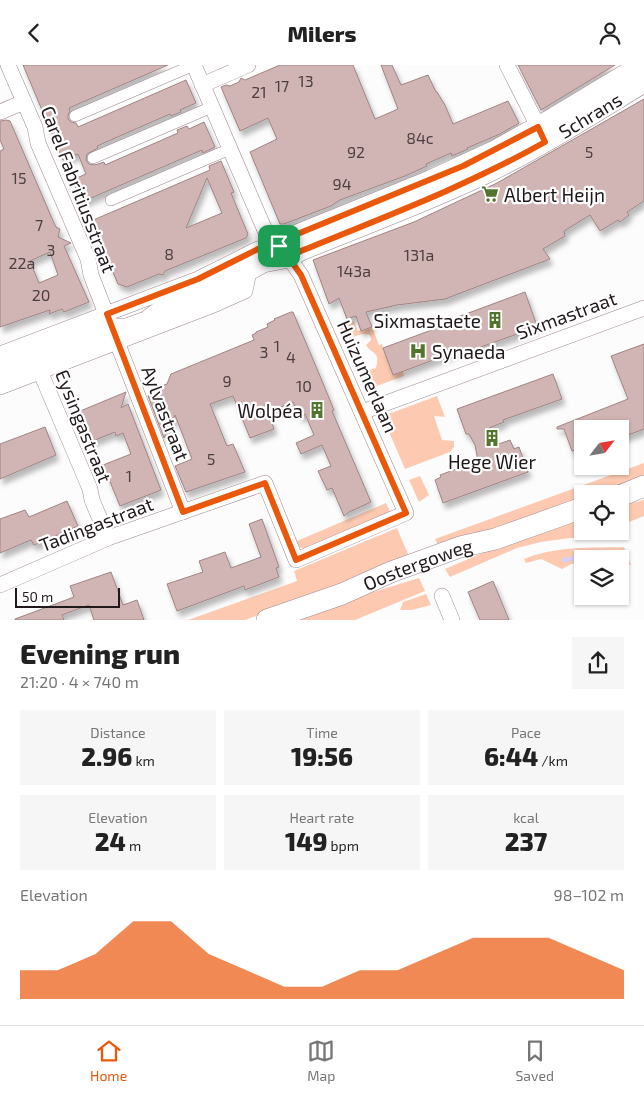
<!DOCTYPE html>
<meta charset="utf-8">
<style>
:root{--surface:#fff;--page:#f6f6f6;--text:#222;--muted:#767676;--line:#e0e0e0;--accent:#ea580c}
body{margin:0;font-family:"Exo 2",sans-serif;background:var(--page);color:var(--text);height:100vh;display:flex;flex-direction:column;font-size:19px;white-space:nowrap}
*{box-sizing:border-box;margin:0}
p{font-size:16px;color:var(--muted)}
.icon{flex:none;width:28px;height:28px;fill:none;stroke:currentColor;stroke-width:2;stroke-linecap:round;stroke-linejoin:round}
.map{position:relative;height:555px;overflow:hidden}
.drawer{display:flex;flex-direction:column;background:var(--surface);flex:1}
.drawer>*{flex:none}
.needle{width:32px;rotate:59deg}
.controls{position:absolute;left:574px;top:355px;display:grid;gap:10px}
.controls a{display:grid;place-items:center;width:55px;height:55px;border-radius:0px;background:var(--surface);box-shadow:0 1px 4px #0004;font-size:25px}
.scale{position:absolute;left:15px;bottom:12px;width:105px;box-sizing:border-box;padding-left:5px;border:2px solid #21181c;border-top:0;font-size:14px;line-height:18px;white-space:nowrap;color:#21181c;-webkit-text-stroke:4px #fff;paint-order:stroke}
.pin{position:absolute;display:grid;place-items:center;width:42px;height:42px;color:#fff;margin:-21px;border-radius:10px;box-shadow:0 2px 8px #0006}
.round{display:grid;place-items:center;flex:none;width:52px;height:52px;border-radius:0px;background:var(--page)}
.head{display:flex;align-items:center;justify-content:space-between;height:85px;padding:0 20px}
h1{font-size:28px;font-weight:800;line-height:38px}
.figures{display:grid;grid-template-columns:repeat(3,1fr);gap:8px;height:85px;padding:5px 20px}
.figures div{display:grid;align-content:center;border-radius:0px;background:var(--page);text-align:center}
.figures b{font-size:25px;font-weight:800}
.figures small{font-size:14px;font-weight:400}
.figures p{font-size:14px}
.chart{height:140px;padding:10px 20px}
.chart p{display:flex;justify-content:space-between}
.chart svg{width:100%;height:90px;margin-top:5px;fill:var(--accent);opacity:.7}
header{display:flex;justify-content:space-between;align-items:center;height:65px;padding:0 20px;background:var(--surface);font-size:22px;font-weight:800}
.tabs{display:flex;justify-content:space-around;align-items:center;height:70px;border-top:1px solid var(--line);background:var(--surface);font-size:14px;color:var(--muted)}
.tabs a{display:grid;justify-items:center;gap:2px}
.tabs .selected{color:var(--accent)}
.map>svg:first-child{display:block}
.green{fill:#fdcab1}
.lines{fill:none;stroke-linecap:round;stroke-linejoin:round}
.stream{stroke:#d8cef8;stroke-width:4.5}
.building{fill:#d1b5b4;stroke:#9f8483;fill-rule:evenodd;filter:url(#shadow)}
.pedestrian-casing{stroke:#a08791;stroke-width:12}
.minor-casing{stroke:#a08791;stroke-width:16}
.tertiary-casing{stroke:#a08791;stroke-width:20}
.secondary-casing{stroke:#a08791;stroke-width:22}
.pedestrian{stroke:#fff;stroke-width:11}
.minor{stroke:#fff;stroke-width:15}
.tertiary{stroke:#fff;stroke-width:19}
.secondary{stroke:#fff;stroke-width:21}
.route-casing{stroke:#fff;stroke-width:10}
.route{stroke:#ea580c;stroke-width:6}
.labels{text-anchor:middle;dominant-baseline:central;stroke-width:4.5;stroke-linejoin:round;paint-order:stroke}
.number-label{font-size:16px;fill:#4d3f42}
.street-label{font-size:19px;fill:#21181c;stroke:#fff}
.poi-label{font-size:19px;fill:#21181c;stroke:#fff;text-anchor:start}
</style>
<header><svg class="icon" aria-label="back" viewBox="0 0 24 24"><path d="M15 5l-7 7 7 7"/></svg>Milers<svg class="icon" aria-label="person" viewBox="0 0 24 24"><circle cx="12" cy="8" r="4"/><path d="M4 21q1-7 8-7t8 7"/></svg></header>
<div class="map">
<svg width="644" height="555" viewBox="0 0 644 555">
<defs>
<filter id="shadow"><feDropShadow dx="3" dy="5.5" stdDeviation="2.5" flood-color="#0004"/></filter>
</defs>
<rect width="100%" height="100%" fill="#fcfcfc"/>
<g class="green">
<path d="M354 256 358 266 372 262 379 280 382 279 393 310 403 306 404 311 374 322 373 324 368 327 358 303 361 302 369 305 376 303C381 286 372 290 366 280L371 275 370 270C362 268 352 270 350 278L347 279 339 261Z"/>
<polygon points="437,331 445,352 434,351 442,375 454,376 454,382 450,387 405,404 383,353 383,351"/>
<polygon points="644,398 644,417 600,429 582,429 582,435 440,485 435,474"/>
<polygon points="420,411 429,430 419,437 409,415"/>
<polygon points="644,435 644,451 629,457 624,463 620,463 620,441"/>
<polygon points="386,438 391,449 305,484 299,482 285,454 287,452 297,476"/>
<polygon points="582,451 582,466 619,466 615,472 570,473 541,477 517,483 450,512 445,504 499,481"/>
<polygon points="397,463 411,496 245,555 188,555 297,516 294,506"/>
<path d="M624 482 631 500 620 499V494H582V498L571 499 562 504 541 494 526 498 524 494C555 481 591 483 624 482Z"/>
<polygon points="419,513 425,526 355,555 288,555 344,536"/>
<polygon points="426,529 431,540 412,545 400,545 403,537"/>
</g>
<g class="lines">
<polyline class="stream" points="564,495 586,492 618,492"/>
</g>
<g class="building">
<polygon points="23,0 168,0 69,43 70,46 68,50 68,54 71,57 76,58 78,62 186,15 196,38 180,45 181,47 171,51 170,49 97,81 98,83 87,89 86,95 89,99 95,100 104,97 105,100 178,68 177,65 187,61 189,64 204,57 215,82 203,88 202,85 82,137 72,115 86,109 78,89 63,95"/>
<polygon points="280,0 353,0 375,54 398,44 381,0 392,0 401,20 428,10 436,27 437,27 445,40 453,59 508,36 519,58 500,69 467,83 468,84 452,91 451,88 426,99 427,101 405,111 340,135 331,141 284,159 280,159 250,87 277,74 268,53 240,66 221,22 226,20 230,21 239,17 241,13 245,15"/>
<polygon points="518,0 615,0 541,45"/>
<polygon points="644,34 644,136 627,147 629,150 620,157 618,155 600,166 590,150 564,166 565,171 543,184 550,194 445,234 397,240 366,247 372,262 361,266 356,251 347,254 339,233 329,239 313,195 414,157 497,118"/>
<path d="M6 55 10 56 54 158 56 162 60 164 58 172 71 178 64 181 89 237 64 247 62 244 49 249 50 245 0 262V86L4 84 0 75V56ZM50 187 58 210 39 218 30 196Z"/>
<path d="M221 96 234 127 231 128 248 169 246 173 165 206 163 210 159 209 127 222 118 219 91 156 210 105 209 101ZM207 113 222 148 186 163Z"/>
<polygon points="525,227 536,258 534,263 467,287 466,283 393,310 383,283 456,256 455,253"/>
<polygon points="291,247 293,247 320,311 334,345 332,346 371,437 349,447 344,451 332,423 327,425 318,406 331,401 322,380 301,389 296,378 314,370 305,349 300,352 293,337 268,347 274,364 250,373 233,331 210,339 227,381 233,379 245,407 186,427 175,401 192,394 175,350 164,373 148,331 152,329 150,325 167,319 171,309 254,275 252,270 256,268 256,267 268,262 267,259 275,255 274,254"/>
<polygon points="644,279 644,364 620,373 620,364 582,364 582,382 572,386 564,364 557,364 557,362 628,334 611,291"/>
<polygon points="553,309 562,334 503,355 504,357 489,363 496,380 510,375 514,384 519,382 528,407 443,438 435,415 441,412 440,410 478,396 475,380 469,369 466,369 457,344"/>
<polygon points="126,327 121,343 128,339 161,425 120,441 103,400 131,389 123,368 116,371 115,367 85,379 73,349"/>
<polygon points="45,362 56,390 0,414 0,379"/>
<polygon points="67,436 78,461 34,480 31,475 0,488 0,454 25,445 29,452"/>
<polygon points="262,454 279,502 276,503 279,512 245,525 244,521 177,546 167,519 203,507 199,496 225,487 231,503 261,492 249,459"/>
<polygon points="111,507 123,540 137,535 144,555 94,555 89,540 62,550 64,555 15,555 15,554 74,532 70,521"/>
<polygon points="493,516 502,538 509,555 480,555 468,527"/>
</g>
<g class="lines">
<g class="pedestrian-casing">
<g id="pedestrian">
<polyline points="75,51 194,0"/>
<polyline points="93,93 212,42"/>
<polyline points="111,135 230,84"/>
</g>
</g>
<g class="minor-casing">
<g id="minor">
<polyline points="8,0 35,62 38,78 88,194 91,210 183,447"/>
<polyline points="507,0 543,71"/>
<polyline points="202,20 248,0"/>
<polyline points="0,47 24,37"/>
<polyline points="0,289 198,214 258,184 279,181"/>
<polyline points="37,299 90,424 92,435 108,473"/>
<polyline points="0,322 216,239 245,226 249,206"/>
<polyline points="362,347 644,243"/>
<polyline points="0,520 108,473 265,418 296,495 406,448 301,210 289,193 267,170 194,0"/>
<polyline points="442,531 452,555"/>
</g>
</g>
<g class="tertiary-casing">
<g id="tertiary">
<polyline points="263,198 279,181 290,172 430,115 493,86 554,52 640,0"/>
<path d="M0 306 113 263H127L146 256 162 244 224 220 263 198 289 193 301 186C364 160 428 137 490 107 543 81 593 49 644 18"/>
</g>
</g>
<g class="secondary-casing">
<g id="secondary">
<polyline points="620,431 644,421"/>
<path id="s1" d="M267 555 342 529 391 507 460 482 495 474 582 443"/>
</g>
</g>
<use href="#pedestrian" class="pedestrian"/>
<use href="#minor" class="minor"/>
<use href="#tertiary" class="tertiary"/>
<use href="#secondary" class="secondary"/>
</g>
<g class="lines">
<g class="route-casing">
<path id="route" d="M538 62 545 77C467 121 384 152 301 186L289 193 301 210 406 448 296 495 265 418 183 447 107 249 198 214 258 184 279 181 290 172 463 101Z"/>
</g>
<use href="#route" class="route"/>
</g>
<defs>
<g id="supermarket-bare" transform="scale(1.35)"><path d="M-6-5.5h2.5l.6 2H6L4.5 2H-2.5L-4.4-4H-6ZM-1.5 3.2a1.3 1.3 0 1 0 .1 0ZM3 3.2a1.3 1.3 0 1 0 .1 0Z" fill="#52752d" stroke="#fff" stroke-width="2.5" paint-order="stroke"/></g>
<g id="building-bare" transform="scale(1.35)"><path d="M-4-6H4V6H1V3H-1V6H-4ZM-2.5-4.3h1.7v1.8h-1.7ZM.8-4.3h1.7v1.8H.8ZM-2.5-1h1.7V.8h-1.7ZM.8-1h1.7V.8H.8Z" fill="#52752d" stroke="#fff" stroke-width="2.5" paint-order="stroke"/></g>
<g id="hospital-bare" transform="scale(1.35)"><path d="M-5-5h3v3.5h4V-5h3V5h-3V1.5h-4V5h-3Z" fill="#52752d" stroke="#fff" stroke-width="2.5" paint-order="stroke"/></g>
</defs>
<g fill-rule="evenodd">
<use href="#supermarket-bare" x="490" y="129"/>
<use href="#building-bare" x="495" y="255"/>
<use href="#hospital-bare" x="418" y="286"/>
<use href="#building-bare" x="317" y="345"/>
<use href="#building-bare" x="492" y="373"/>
</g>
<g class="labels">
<g class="number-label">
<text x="306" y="15">13</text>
<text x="282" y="20">17</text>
<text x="259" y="26">21</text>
<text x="420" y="72">84c</text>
<text x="356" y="86">92</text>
<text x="589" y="86">5</text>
<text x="19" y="112">15</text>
<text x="342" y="118">94</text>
<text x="39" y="159">7</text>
<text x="51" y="184">3</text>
<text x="169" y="188">8</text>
<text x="419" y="189">131a</text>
<text x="22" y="197">22a</text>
<text x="354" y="205">143a</text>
<text x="41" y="229">20</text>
<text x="277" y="280">1</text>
<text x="264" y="286">3</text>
<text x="291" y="291">4</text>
<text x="227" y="315">9</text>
<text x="304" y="320">10</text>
<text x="211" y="393">5</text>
<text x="129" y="410">1</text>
</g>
<g class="street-label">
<text transform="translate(590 50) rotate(-31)">Schrans</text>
<text transform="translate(79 124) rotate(69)">Carel Fabritiusstraat</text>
<text transform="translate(566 250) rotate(-20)">Sixmastraat</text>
<text transform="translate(368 311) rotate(66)">Huizumerlaan</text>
<text transform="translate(166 348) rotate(69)">Aylvastraat</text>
<text transform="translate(84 361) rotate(68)">Eysingastraat</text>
<text transform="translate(96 459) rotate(-21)">Tadingastraat</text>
<text stroke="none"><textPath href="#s1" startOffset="161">Oostergoweg</textPath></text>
</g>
<g class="poi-label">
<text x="504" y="129">Albert Heijn</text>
<text x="481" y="255" text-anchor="end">Sixmastaete</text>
<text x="432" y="286">Synaeda</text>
<text x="303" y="345" text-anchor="end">Wolpéa</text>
<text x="492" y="396" text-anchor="middle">Hege Wier</text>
</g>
</g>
</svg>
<div class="controls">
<a><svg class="needle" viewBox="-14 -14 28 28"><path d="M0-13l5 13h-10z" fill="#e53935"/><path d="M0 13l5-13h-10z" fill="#767676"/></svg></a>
<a><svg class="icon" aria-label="locate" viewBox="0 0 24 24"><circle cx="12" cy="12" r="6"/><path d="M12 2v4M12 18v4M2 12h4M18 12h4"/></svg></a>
<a><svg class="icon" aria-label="layers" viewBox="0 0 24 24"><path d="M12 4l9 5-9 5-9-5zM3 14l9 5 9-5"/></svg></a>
</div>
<div class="scale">50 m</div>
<div class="pin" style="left:279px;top:181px;background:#1e9e55"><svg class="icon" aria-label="arrive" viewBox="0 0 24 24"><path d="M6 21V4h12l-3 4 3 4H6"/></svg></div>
</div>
<section class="drawer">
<div class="head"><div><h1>Evening run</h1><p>21:20 · 4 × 740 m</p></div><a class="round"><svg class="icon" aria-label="share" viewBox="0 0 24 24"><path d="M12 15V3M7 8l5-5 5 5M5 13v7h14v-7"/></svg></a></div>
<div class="figures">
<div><p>Distance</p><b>2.96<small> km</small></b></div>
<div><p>Time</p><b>19:56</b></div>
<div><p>Pace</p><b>6:44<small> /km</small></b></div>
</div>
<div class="figures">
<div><p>Elevation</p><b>24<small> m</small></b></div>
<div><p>Heart rate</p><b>149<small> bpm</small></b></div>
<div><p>kcal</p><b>237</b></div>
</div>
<div class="chart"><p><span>Elevation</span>98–102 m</p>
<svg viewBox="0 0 160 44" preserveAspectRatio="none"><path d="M0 44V30L10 30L20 22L30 6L40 6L50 22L60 30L70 38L80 38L90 30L100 30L110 22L120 14L130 14L140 14L150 22L160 30V44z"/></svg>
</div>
</section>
<nav class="tabs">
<a class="selected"><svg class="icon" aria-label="home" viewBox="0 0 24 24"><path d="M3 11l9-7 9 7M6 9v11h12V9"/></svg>Home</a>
<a><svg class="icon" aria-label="map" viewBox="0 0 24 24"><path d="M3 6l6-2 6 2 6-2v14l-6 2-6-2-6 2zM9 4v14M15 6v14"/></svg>Map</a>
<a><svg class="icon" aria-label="saved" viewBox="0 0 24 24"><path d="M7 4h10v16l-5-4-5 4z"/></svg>Saved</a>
</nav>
